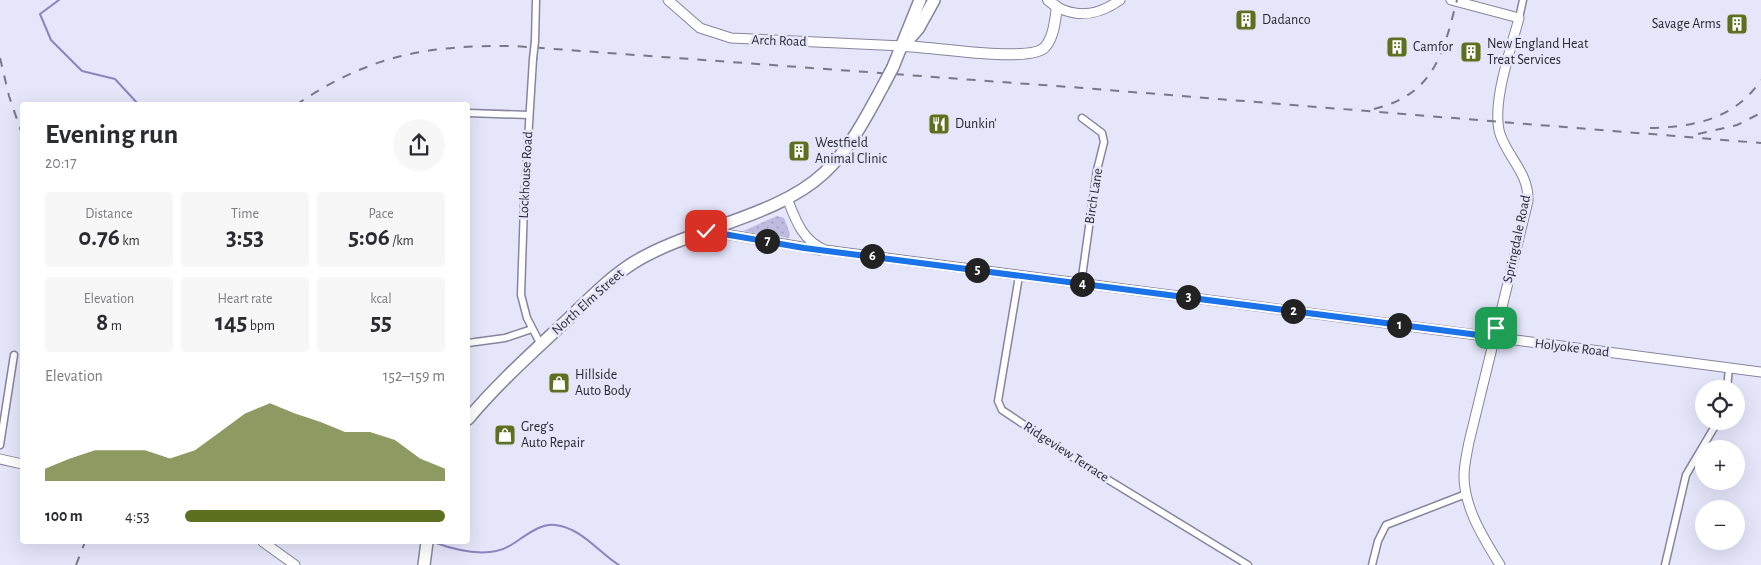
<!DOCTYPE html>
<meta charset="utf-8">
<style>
:root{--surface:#fff;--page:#f7f7f7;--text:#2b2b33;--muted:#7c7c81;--accent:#5d701f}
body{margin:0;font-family:"Alegreya Sans",sans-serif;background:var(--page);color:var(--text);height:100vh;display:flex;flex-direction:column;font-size:19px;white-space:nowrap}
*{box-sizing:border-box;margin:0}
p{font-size:16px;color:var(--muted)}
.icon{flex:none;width:28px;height:28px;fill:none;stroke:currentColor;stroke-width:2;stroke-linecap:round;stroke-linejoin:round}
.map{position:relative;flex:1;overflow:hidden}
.sheet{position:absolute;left:20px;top:102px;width:450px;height:442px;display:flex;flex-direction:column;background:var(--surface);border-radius:5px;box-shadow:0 5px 20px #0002}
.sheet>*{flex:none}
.tools{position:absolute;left:1695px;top:380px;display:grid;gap:10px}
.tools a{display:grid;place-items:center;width:50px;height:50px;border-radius:50%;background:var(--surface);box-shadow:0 5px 20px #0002;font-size:25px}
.pin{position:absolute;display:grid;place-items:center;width:42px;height:42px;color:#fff;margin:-21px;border-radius:10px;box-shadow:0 2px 8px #0006}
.km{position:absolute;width:25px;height:25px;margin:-12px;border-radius:50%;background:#222;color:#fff;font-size:14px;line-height:25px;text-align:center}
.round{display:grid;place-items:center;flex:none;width:52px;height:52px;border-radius:26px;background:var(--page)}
.summary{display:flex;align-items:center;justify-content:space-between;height:85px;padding:0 25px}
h1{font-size:28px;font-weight:700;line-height:38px}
.stats{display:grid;grid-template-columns:repeat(3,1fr);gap:8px;height:85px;padding:5px 25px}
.stats div{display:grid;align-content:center;border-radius:5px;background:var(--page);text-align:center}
.stats b{font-size:25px;font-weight:700}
.stats small{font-size:14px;font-weight:400}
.stats p{font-size:14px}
.chart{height:140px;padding:10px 25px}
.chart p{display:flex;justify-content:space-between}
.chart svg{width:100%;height:90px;margin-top:5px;fill:var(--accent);opacity:.7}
ul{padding:0 25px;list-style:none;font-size:16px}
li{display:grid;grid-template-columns:80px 60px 1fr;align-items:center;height:38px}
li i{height:12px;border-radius:6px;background:var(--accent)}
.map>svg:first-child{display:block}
.park{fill:url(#park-dots)}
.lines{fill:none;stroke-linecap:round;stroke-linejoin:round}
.stream{stroke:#8985bf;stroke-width:2}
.street-casing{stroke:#86859d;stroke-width:9}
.secondary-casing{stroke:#86859d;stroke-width:11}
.primary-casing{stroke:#86859d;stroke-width:12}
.highway-casing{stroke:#86859d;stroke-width:14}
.street{stroke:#fff;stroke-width:6}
.secondary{stroke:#fff;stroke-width:9}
.primary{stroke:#fff;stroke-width:10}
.highway{stroke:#fff;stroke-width:11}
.rail{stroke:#787887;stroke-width:2;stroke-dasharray:9 9;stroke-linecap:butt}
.street-bridge-casing{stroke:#86859d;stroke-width:9;stroke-linecap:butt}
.highway-bridge-casing{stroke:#86859d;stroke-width:14;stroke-linecap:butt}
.street-bridge{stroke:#fff;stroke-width:6}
.highway-bridge{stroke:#fff;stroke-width:11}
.route-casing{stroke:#fff;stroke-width:10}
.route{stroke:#1a73e8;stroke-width:6}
.labels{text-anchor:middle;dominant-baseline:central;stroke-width:5;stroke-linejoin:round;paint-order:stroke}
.poi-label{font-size:14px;fill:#282832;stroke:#e6e6fb;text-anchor:start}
.street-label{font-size:14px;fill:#282832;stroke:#e6e6fb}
</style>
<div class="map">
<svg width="1761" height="565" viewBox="0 0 1761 565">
<defs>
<pattern id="park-dots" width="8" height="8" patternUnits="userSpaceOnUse" patternTransform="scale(1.25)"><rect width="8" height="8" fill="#bdbbe0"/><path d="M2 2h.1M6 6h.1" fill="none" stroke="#a2a1c1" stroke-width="1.8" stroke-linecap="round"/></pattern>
</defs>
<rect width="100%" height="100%" fill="#e6e6fb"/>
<polygon class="park" points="777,216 784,218 790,234 789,238 743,231"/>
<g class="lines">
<g class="stream">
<polyline points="59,0 40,14 51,40 82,71 115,79 139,105"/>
<path d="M433 542C455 550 489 559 511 545 523 538 539 523 555 525 582 528 598 552 619 565"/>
</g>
<g class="street-casing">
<g id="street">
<polyline points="1519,18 1523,0"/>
<polyline points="535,41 536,0"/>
<polyline points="533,59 524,205 521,295 527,318 541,345"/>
<polyline points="468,113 529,115"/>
<polyline points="1019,276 998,401 1002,410 1089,468 1248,565"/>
<polyline points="1081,284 1097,170 1104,142 1102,133 1082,118"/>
<polyline points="468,343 505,338 532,329"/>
<polyline points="1727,389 1729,368"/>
<polyline points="0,445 14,355"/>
<polyline points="1372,565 1378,541 1386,525 1466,494"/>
<polyline points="1665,565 1686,475 1718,421"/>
</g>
</g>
<g class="secondary-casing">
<g id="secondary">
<polyline points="668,0 700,28 731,38 903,46"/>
<path d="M1451 0 1519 18C1511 49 1491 104 1500 134 1508 158 1529 173 1528 201L1469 442C1467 453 1464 465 1464 476 1464 508 1484 539 1500 565"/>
<path d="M1057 7C1080 19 1100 14 1120 0"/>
<path d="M787 198C796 221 802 240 825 250L1761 372"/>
<polyline points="707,231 820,250"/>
<polyline points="0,459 22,464"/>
<polyline points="263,542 295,565"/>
</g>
</g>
<g class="primary-casing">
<path id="primary" d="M903 46C928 46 1031 64 1045 47 1054 37 1055 20 1057 7L1048 0"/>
</g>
<g class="highway-casing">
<g id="highway">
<polyline points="904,45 918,29 934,0"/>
<polyline points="893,67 920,0"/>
<path d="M468 419C498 383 533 352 567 320 588 300 608 279 633 263 689 228 776 218 824 173 850 149 866 117 883 86"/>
<polyline points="424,565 427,542"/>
</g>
</g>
<use href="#street" class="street"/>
<use href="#secondary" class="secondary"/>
<use href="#primary" class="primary"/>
<use href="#highway" class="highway"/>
<g class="rail">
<polyline points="0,58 9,96 22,134"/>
<path d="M296 105C369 55 428 45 514 46L1083 88 1761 143"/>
<path d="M1374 109C1435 94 1443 53 1457 0"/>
<path d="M1650 128C1694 127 1735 119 1761 80"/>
<polyline points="1698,134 1737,125 1761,113"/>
<polyline points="76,565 85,542"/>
</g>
<g class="street-bridge-casing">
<polyline id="street-bridge" points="533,59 535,41"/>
</g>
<g class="highway-bridge-casing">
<polyline id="highway-bridge" points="883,86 893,67"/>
</g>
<use href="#street-bridge" class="street-bridge"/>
<use href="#highway-bridge" class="highway-bridge"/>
</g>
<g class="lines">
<g class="route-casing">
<polyline id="route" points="706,231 804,248 1494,337 1496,328"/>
</g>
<use href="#route" class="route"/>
</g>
<defs>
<g id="building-square" transform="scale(1.125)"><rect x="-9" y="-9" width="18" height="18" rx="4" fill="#5d701f" stroke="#e6e6fb"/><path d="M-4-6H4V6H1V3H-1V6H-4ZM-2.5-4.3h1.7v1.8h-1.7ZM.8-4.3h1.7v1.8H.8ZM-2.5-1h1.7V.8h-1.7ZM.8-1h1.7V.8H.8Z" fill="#fff"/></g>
<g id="restaurant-square" transform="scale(1.125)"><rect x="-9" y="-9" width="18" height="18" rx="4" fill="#5d701f" stroke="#e6e6fb"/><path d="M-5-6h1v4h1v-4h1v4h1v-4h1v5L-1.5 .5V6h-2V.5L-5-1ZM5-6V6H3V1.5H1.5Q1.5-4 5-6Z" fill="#fff"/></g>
<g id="shop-square" transform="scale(1.125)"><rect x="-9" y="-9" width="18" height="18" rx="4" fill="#5d701f" stroke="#e6e6fb"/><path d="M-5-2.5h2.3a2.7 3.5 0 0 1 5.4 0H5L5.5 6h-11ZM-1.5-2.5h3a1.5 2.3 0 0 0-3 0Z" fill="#fff"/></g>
</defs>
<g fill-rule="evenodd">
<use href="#building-square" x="1246" y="20"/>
<use href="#building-square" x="1737" y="24"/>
<use href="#building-square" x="1397" y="47"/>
<use href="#building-square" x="1471" y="52"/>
<use href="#restaurant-square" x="939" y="124"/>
<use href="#building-square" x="799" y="151"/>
<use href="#shop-square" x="559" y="383"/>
<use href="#shop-square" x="505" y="435"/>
</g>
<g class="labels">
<g class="poi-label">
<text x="1262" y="20">Dadanco</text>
<text x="1721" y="24" text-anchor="end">Savage Arms</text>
<text x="1487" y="44">New England Heat<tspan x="1487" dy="16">Treat Services</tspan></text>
<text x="1413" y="47">Camfor</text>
<text x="955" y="124">Dunkin'</text>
<text x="815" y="143">Westfield<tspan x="815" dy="16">Animal Clinic</tspan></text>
<text x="575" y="375">Hillside<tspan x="575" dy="16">Auto Body</tspan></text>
<text x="521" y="427">Greg's<tspan x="521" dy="16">Auto Repair</tspan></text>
</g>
<g class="street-label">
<text transform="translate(779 41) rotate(2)">Arch Road</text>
<text transform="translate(526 175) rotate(-87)">Lockhouse Road</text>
<text transform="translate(1094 196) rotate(-81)">Birch Lane</text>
<text transform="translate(1517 239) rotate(-78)">Springdale Road</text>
<text transform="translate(588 302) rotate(-42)">North Elm Street</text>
<text transform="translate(1572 348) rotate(7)">Holyoke Road</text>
<text transform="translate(1066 452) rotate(33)">Ridgeview Terrace</text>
</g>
</g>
</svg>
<div class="tools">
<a><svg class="icon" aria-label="locate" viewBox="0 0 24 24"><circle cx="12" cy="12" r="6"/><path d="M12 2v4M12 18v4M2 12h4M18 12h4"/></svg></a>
<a>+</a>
<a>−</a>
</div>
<div class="pin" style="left:1496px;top:328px;background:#1e9e55"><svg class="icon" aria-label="arrive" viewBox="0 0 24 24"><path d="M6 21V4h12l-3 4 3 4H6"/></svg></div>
<div class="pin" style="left:706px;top:231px;background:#d93025"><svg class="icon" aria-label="check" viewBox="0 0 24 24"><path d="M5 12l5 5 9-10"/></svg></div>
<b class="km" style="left:1399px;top:325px">1</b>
<b class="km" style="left:1293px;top:311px">2</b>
<b class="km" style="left:1188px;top:297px">3</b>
<b class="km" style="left:1082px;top:284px">4</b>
<b class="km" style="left:977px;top:270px">5</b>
<b class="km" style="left:872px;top:256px">6</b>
<b class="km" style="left:767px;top:241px">7</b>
<section class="sheet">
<div class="summary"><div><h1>Evening run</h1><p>20:17</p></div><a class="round"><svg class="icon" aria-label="share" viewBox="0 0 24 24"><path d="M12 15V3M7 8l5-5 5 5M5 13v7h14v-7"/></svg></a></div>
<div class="stats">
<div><p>Distance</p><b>0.76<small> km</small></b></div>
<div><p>Time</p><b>3:53</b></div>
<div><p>Pace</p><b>5:06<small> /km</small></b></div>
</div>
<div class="stats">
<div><p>Elevation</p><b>8<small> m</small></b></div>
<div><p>Heart rate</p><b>145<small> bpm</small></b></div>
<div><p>kcal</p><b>55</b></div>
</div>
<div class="chart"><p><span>Elevation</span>152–159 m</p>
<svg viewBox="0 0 160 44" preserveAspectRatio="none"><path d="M0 44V38L10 33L20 29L30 29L40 29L50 33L60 29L70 20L80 11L90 6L100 11L110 15L120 20L130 20L140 24L150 33L160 38V44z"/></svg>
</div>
<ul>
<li><b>100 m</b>4:53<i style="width:100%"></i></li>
</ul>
</section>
</div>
